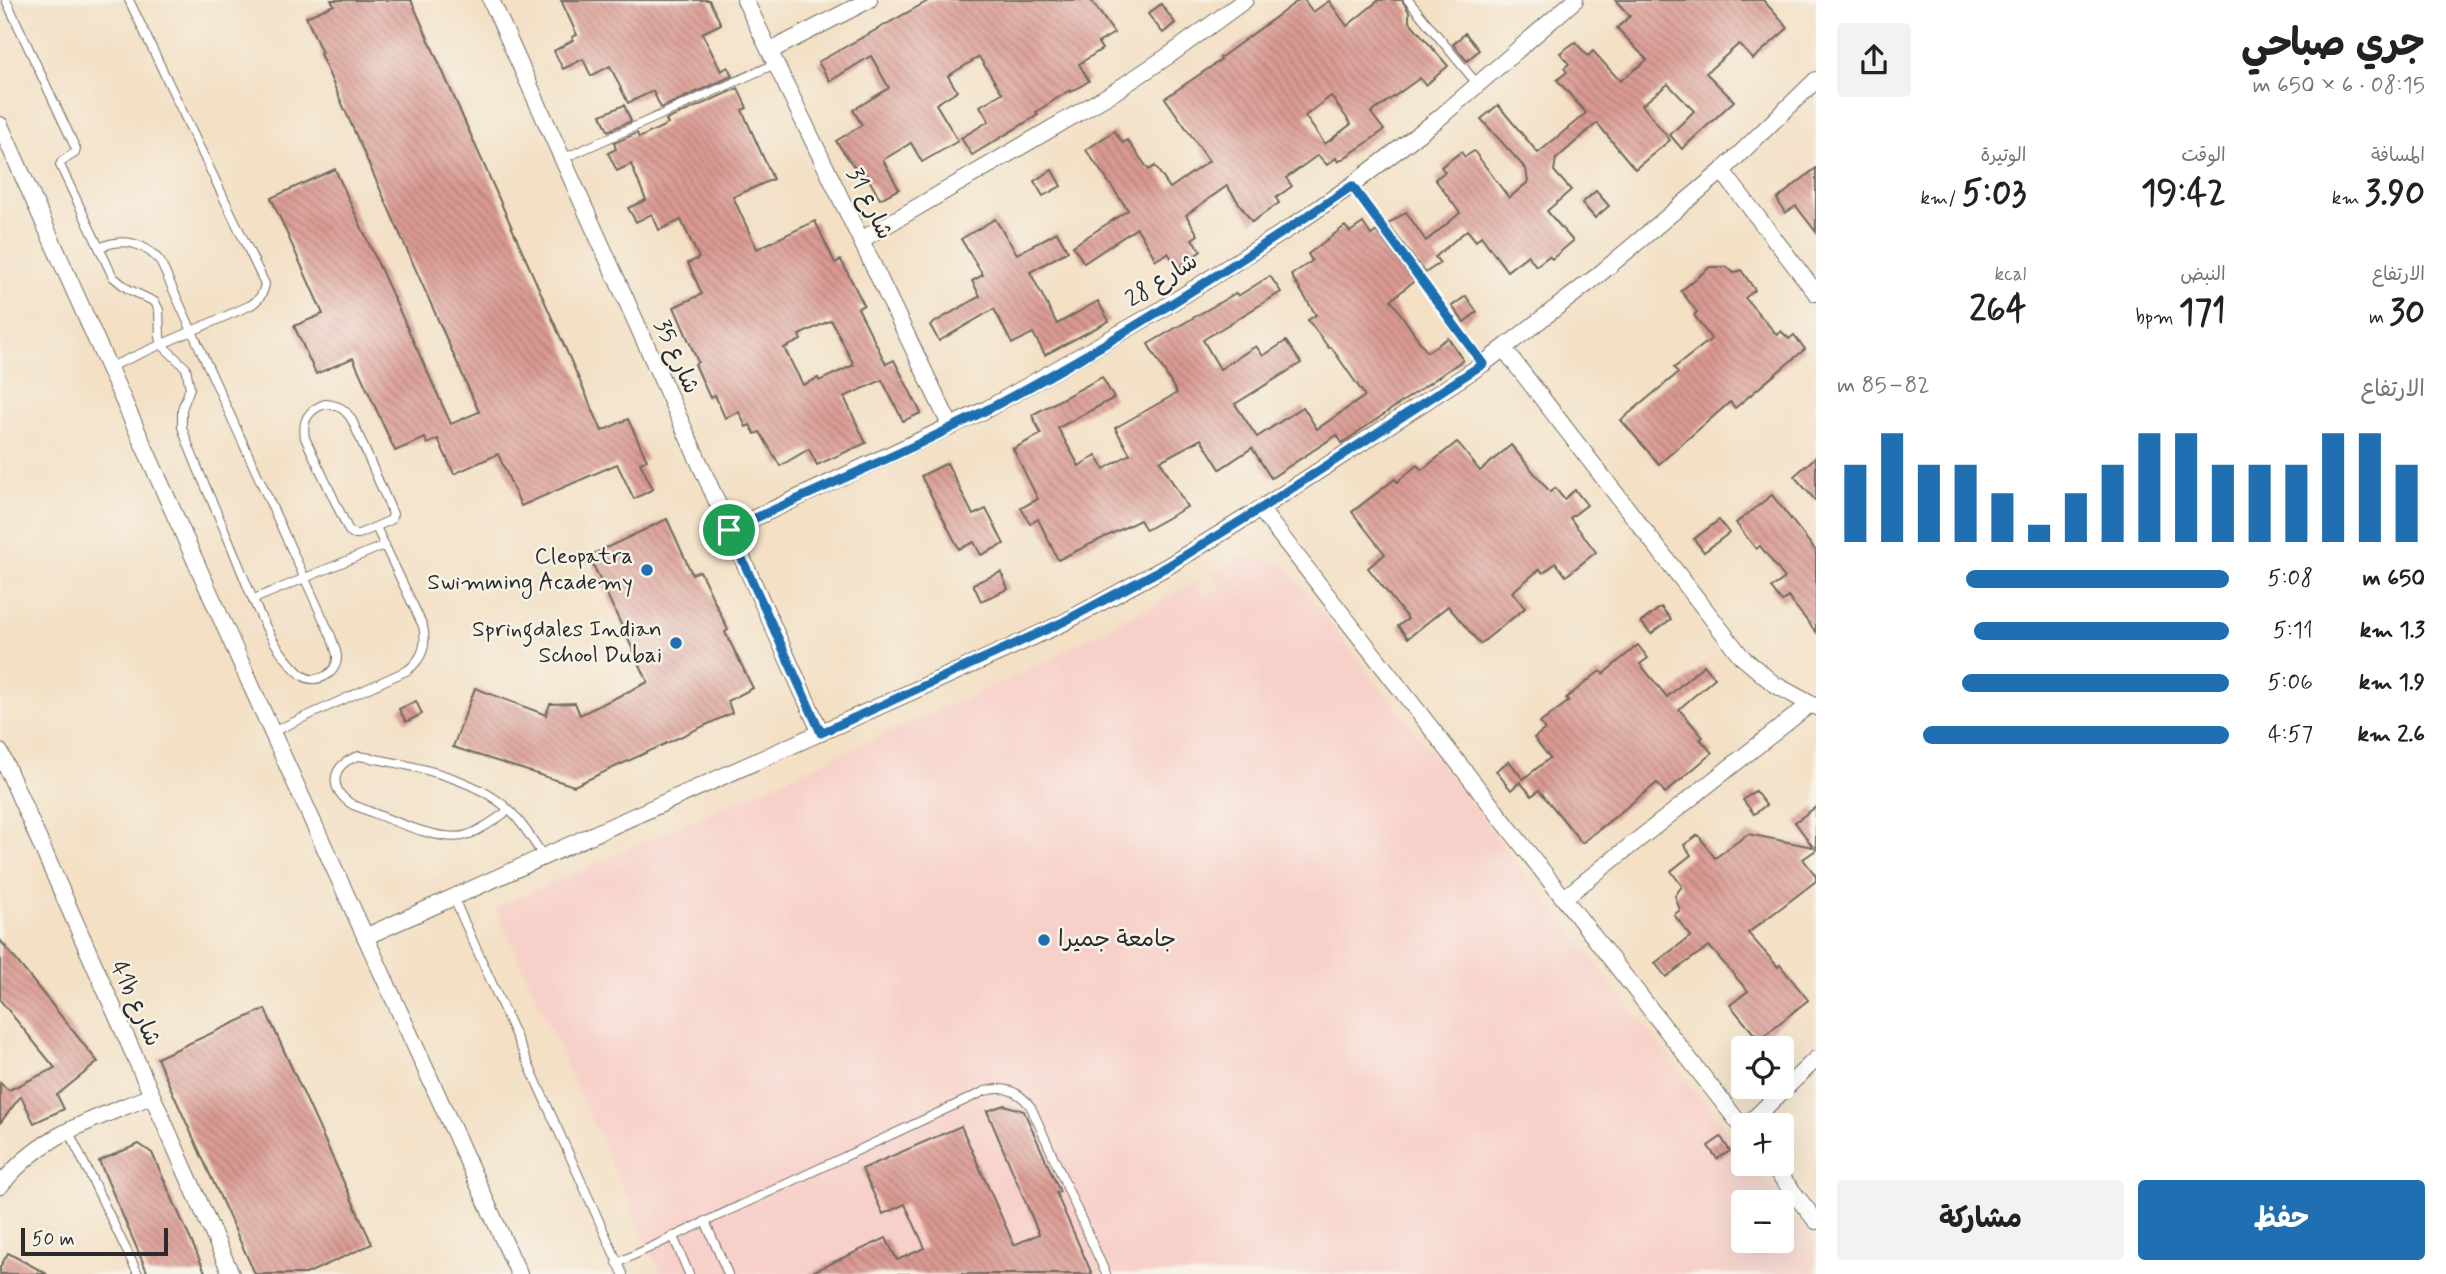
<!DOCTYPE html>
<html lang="ar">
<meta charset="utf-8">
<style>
:root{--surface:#fff;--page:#f2f2f2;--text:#222;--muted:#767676;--accent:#1f6fb2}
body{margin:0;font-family:Mynerve,"Playpen Sans Arabic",sans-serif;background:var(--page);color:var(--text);direction:rtl;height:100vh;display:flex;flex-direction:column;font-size:26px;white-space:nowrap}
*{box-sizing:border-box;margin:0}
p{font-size:23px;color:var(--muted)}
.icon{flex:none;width:38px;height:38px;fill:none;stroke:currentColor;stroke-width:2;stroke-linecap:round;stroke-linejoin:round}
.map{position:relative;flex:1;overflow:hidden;direction:ltr}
.sheet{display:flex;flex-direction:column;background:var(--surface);width:630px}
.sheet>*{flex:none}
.fabs{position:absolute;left:1731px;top:1036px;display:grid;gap:14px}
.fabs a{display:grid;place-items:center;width:63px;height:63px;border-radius:7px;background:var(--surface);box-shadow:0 7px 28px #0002;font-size:35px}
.scale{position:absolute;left:21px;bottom:18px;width:147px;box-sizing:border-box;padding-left:7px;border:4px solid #2b2b2b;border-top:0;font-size:19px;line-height:24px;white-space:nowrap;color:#2b2b2b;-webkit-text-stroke:5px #f7f3e8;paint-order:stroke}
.pin{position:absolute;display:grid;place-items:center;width:60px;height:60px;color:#fff;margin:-30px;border:4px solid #fff;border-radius:50%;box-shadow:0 2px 7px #0007}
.round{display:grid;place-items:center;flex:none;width:74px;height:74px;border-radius:7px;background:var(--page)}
.head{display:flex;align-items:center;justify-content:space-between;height:119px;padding:0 21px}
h1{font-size:38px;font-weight:700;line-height:52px}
.metrics{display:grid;grid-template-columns:repeat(3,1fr);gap:10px;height:119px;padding:7px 21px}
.metrics div{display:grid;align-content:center}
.metrics b{font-size:35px;font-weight:700}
.metrics small{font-size:19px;font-weight:400}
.metrics p{font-size:19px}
.chart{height:196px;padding:14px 21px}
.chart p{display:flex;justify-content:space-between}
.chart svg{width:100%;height:126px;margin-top:7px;stroke:var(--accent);stroke-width:6}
.action{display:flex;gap:14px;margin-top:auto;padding:14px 21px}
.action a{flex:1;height:80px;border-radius:7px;background:var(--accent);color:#fff;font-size:28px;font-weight:700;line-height:80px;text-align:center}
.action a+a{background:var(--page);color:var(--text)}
ul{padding:0 21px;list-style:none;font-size:23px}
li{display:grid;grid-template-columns:112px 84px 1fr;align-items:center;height:52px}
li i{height:18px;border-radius:9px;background:var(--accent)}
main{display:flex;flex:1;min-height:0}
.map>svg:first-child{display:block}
.built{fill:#f7d0c9;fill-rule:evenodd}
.building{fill:url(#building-back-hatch);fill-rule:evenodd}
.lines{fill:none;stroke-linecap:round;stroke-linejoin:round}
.service-casing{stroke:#716a61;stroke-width:10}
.minor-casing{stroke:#716a61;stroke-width:18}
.service{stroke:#fff;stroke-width:8}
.minor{stroke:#fff;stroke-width:16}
.route-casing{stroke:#fff;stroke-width:14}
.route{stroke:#1f6fb2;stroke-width:9}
.poi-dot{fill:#1f6fb2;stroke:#f7f3e8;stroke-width:2.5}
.labels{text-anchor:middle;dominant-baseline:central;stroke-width:5;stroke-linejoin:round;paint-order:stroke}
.street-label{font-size:23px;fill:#2b2b2b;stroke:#f7f3e8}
.poi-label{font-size:23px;fill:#2b2b2b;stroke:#f7f3e8;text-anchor:end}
</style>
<main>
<section class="sheet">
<div class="head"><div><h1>جري صباحي</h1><p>08:15 · 6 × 650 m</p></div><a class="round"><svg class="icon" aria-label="share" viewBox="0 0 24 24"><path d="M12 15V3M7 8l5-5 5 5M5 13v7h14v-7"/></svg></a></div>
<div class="metrics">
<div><p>المسافة</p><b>3.90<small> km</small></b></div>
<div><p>الوقت</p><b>19:42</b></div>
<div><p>الوتيرة</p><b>5:03<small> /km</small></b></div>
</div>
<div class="metrics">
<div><p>الارتفاع</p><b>30<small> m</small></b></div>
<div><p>النبض</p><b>171<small> bpm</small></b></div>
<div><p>kcal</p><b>264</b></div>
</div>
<div class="chart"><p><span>الارتفاع</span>82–85 m</p>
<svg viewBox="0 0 160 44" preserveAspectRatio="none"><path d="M5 44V17M15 44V6M25 44V17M35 44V17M45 44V27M55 44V38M65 44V27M75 44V17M85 44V6M95 44V6M105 44V17M115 44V17M125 44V17M135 44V6M145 44V6M155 44V17"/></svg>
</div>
<ul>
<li><b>650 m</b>5:08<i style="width:67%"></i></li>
<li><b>1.3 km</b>5:11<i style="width:65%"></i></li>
<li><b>1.9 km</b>5:06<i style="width:68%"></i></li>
<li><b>2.6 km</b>4:57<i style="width:78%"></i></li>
</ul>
<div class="action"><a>حفظ</a><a>مشاركة</a></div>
</section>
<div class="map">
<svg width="1816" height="1274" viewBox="0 0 1816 1274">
<defs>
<pattern id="building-back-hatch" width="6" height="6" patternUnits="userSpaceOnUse" patternTransform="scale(1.75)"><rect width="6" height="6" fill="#da9a93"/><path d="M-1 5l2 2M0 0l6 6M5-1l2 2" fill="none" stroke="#b17e78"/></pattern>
</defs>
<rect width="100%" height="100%" fill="#f7f3e8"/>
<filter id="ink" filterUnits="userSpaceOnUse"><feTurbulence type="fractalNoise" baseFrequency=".0143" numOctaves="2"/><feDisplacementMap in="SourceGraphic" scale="14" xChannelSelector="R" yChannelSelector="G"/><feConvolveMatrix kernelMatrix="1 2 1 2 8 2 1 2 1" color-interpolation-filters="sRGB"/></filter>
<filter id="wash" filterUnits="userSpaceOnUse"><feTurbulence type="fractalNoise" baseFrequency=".00686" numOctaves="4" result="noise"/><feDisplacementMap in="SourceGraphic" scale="28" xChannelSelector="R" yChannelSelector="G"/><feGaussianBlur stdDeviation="1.57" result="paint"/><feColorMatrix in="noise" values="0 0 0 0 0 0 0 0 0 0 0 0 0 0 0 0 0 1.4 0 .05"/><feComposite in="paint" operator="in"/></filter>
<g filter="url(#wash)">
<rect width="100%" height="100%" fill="#f3e0c5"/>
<path class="built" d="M1243 557 1283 563 1743 1152V1164H1752L1816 1245V1274H661L496 908 1020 674 1196 582 1205 596 1220 587 1213 573ZM1743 1202H1782V1241H1743Z"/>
<g id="blocks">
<g class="building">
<polygon points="331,0 411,0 602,431 628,419 647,460 640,463 653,489 634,499 617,464 521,506 498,454 454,474 438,439 427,444 425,438 395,451 353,358 316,374 294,326 323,314 271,198 335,169 451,424 479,412 320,54 322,53 306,17 334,5"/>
<polygon points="561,0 709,0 721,24 702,33 721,71 728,67 732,76 661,108 653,91 628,103 610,66 591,76 583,59 563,69 554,51 573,40 572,37 577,35"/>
<polygon points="930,0 1091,0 1114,33 1098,43 1102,49 1079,64 1089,81 1071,92 1070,90 1036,112 1038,115 972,155 961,138 989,121 980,106 1002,93 979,57 948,76 957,91 936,104 958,141 922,162 911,143 883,160 899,189 880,199 864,171 859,174 836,141 862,125 853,110 889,88 871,56 830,81 818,62"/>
<path d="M1299 0H1304L1313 12 1329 1 1347 26 1379 0H1402L1409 12V21L1448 66 1426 85 1420 78 1371 113 1384 130 1365 144 1338 162 1336 158 1327 165 1318 155 1286 178 1292 186 1276 198 1279 203 1252 222 1227 186 1186 215 1198 235 1192 239 1201 251 1178 268 1168 253 1156 260 1137 228 1084 263 1073 246 1128 210 1086 150 1114 131 1123 143 1127 140 1149 170 1155 166 1170 188 1209 161 1165 98 1221 60 1220 58ZM1331 96 1351 124 1325 144 1305 116Z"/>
<polygon points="1615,0 1763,0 1788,28 1753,59 1739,44 1706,73 1734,101 1682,149 1670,135 1694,111 1668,84 1642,105 1670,140 1635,169 1597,123 1556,159 1554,171 1571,190 1547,211 1573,241 1552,259 1549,256 1536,266 1528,255 1507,271 1481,236 1476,241 1467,230 1435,257 1440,263 1425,273 1388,224 1406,212 1426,241 1460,213 1435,179 1445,172 1441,167 1461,152 1465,157 1474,151 1509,198 1528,182 1526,169 1481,119 1498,105 1538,153 1586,113 1557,80 1567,72 1564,68 1569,64 1560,53 1575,42 1588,56 1593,51 1620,81 1647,60 1617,28 1630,16"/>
<polygon points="1161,4 1175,23 1163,33 1148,14"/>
<polygon points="1465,33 1479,50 1467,61 1453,44"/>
<path d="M738 88 747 108 742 110 773 179 733 197 757 249 815 221 835 263 841 260 864 305 858 308 886 364 894 360 921 413 903 421 882 380 844 397 866 443 817 465 809 449 780 466 760 432 755 434 750 425 746 427 739 412 725 418 715 395 710 398 695 364 698 362 674 307 702 294 688 263 699 258 681 220 659 230 652 214 636 222 628 208 646 200 631 164 617 171 608 153 616 149 614 143 637 133 639 138 668 124 666 120ZM831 320 854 365 819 381 818 378 803 385 784 348 801 340 799 335Z"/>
<polygon points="624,105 631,121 608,131 601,115"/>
<polygon points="1816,168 1816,232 1796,206 1785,213 1777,199"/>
<polygon points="1052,170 1061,186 1043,196 1034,181"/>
<polygon points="1596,191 1609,206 1595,218 1582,203"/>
<polygon points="995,219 1017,254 1057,232 1068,251 1030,272 1057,324 1098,301 1109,321 1045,355 1033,333 1012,344 994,309 939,341 930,325 980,296 972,281 983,275 961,239"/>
<polygon points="1363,223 1371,235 1377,231 1414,281 1391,300 1427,352 1448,338 1463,360 1342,443 1337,435 1271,478 1252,448 1220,469 1201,439 1160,461 1187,507 1146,530 1140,520 1058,560 1038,519 1030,524 1021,508 1038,499 1013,449 1041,434 1032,415 1102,377 1114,398 1058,428 1079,466 1096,455 1104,469 1130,454 1115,428 1177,393 1148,344 1236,293 1238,296 1270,276 1281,292 1203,340 1220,369 1256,346 1263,356 1286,341 1301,363 1235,404 1257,437 1303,407 1317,429 1365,396 1331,347 1329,348 1308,320 1316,315 1291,275 1312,261 1308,254 1345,226 1350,232"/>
<polygon points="1710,267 1727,267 1734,273 1741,270 1755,290 1745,298 1777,335 1781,331 1789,339 1794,335 1805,349 1735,408 1730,402 1659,464 1621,420 1678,373 1674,368 1711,339 1694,315 1697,312 1681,291"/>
<polygon points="1466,296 1477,312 1464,322 1452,306"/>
<polygon points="1457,442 1480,471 1511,445 1550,492 1555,488 1564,499 1575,490 1587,505 1570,518 1596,552 1566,576 1556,563 1543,573 1540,569 1512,592 1525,608 1480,644 1448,606 1408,638 1398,626 1408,619 1368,568 1385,554 1352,512 1395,479 1397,482 1417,465 1422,470"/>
<polygon points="1816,457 1816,501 1794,476"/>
<polygon points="947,463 973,515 986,509 1004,544 981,555 974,542 959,549 921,476"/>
<polygon points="1772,495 1816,551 1816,632 1788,597 1782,602 1771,588 1785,578 1760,546 1756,549 1736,523"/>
<polygon points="667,519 692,574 700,571 728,630 725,632 753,688 728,701 732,713 574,786 453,747 475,688 546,715 550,704 575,703 580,715 648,682 589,556"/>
<polygon points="1719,520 1729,533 1704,552 1694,539"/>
<polygon points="1001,572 1008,589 981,601 973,584"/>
<polygon points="1661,607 1671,619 1651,634 1641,622"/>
<polygon points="1638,645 1648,658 1640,664 1667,697 1704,665 1715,678 1679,709 1703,737 1700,739 1712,753 1665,793 1657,783 1582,843 1539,790 1532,796 1520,782 1511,790 1496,771 1509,761 1523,779 1550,758 1534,738 1545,729 1540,723 1569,701 1566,698 1600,671 1603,674"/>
<polygon points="416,701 422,714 406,722 399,709"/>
<polygon points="1755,791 1766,805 1754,814 1743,800"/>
<polygon points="1816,807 1816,850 1803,859 1816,876 1816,881 1748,933 1778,967 1780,965 1808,1000 1759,1040 1730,1005 1748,991 1709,946 1666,977 1655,963 1691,936 1674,915 1680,910 1675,896 1682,886 1671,871 1691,855 1684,845 1698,835 1715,858 1748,834 1813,847 1795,822"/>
<polygon points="0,940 98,1062 57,1095 64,1109 34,1123 21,1096 0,1123 0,1083 9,1090 55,1068 0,1000"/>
<polygon points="265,1009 372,1244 306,1274 255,1274 157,1058"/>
<polygon points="1004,1105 1024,1111 1060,1192 1056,1193 1092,1274 808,1274 886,1238 897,1260 925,1248 905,1204 883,1214 862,1169 961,1126 1014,1245 1039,1234 987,1111"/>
<polygon points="1721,1137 1730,1151 1717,1159 1708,1146"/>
<polygon points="139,1144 152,1153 206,1274 148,1274 99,1161"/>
<polygon points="8,1253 47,1274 0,1274 0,1267"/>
</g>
</g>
</g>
<g filter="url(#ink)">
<use href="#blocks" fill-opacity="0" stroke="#716a61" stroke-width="2"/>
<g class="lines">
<g class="service-casing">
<g id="service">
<path d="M6 0 76 149 75 153 62 161 60 165 113 277 128 289 155 302 159 310 160 337 162 345 186 368 190 388 182 409V427C194 464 212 500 227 536 243 573 256 614 278 648 285 657 293 669 303 676 317 685 338 673 337 656 336 650 333 642 331 636L160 261C143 242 122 237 99 248"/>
<polyline points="1408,0 1478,85"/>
<polyline points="562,159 775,64"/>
<polyline points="1352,185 1483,364"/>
<path d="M110 367 251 305C260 299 263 294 265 284L129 0"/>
<path d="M325 404C339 405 345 409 352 420L393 514 391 520 359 534H354L349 531 305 438C302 420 308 410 325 404Z"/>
<polyline points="254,599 385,545"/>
<path d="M272 732 408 670C423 658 427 645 423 626L376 527"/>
<path d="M509 810C496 819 482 830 467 835 439 844 381 815 353 805 327 789 331 764 359 756 406 764 475 777 509 810 523 823 533 841 544 857"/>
<polyline points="454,899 623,1274"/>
<polyline points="68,1130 138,1274"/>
<polyline points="705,1221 728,1274"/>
<polyline points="673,1236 689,1274"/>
<path d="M617 1263 985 1091C1005 1086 1018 1090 1031 1107L1106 1274"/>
</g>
</g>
<g class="minor-casing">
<g id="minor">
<polyline points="491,0 821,733"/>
<polyline points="745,0 951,427"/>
<polyline points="770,51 869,0"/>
<polyline points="0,125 272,732 519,1274"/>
<polyline points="1722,171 1816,293"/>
<polyline points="861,240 1114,92 1171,54 1245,0"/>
<polyline points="1504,349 1741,656 1774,684 1816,707"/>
<polyline points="1260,509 1743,1128"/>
<polyline points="729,530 987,409 1157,312 1293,226 1352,185 1438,119 1575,0"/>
<polyline points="0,752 231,1274"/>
<polyline points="1564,898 1809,705"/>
<polyline points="367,936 1009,648 1063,623 1168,566 1260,509 1483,364 1596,277 1722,171 1816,80"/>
<polyline points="1747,1125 1816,1059"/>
<polyline points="1771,1164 1816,1221"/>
<path d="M0 1186C42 1133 91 1121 151 1096"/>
</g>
</g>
<use href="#service" class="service"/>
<use href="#minor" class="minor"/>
</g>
</g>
<g class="lines" filter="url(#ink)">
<g class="route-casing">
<path id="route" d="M1352 186 1483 364 1260 509 1168 566 1063 622 821 733 729 530C827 485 928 443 1022 391 1136 329 1246 258 1352 186Z"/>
</g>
<use href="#route" class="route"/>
</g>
<g class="poi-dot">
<circle cx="647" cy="570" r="7"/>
<circle cx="676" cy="643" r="7"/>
<circle cx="1044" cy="940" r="7"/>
</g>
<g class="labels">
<g class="street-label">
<text transform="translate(869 204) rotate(64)">شارع 31</text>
<text transform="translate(1162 281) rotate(-32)">شارع 28</text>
<text transform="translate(676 357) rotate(66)">شارع 35</text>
<text transform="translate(135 1004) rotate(66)">41b شارع</text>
</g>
<g class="poi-label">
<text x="633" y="557">Cleopatra<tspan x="633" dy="26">Swimming Academy</tspan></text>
<text x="662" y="630">Springdales Indian<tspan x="662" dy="26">School Dubai</tspan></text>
<text x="1058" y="940" text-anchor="start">جامعة جميرا</text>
</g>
</g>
</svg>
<div class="fabs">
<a><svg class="icon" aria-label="locate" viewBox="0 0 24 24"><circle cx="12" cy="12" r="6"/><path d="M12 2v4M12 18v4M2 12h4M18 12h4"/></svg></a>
<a>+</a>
<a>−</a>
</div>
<div class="scale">50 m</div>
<div class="pin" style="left:729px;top:530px;background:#1e9e55"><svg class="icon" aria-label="arrive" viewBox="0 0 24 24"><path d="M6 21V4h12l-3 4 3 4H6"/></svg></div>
</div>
</main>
